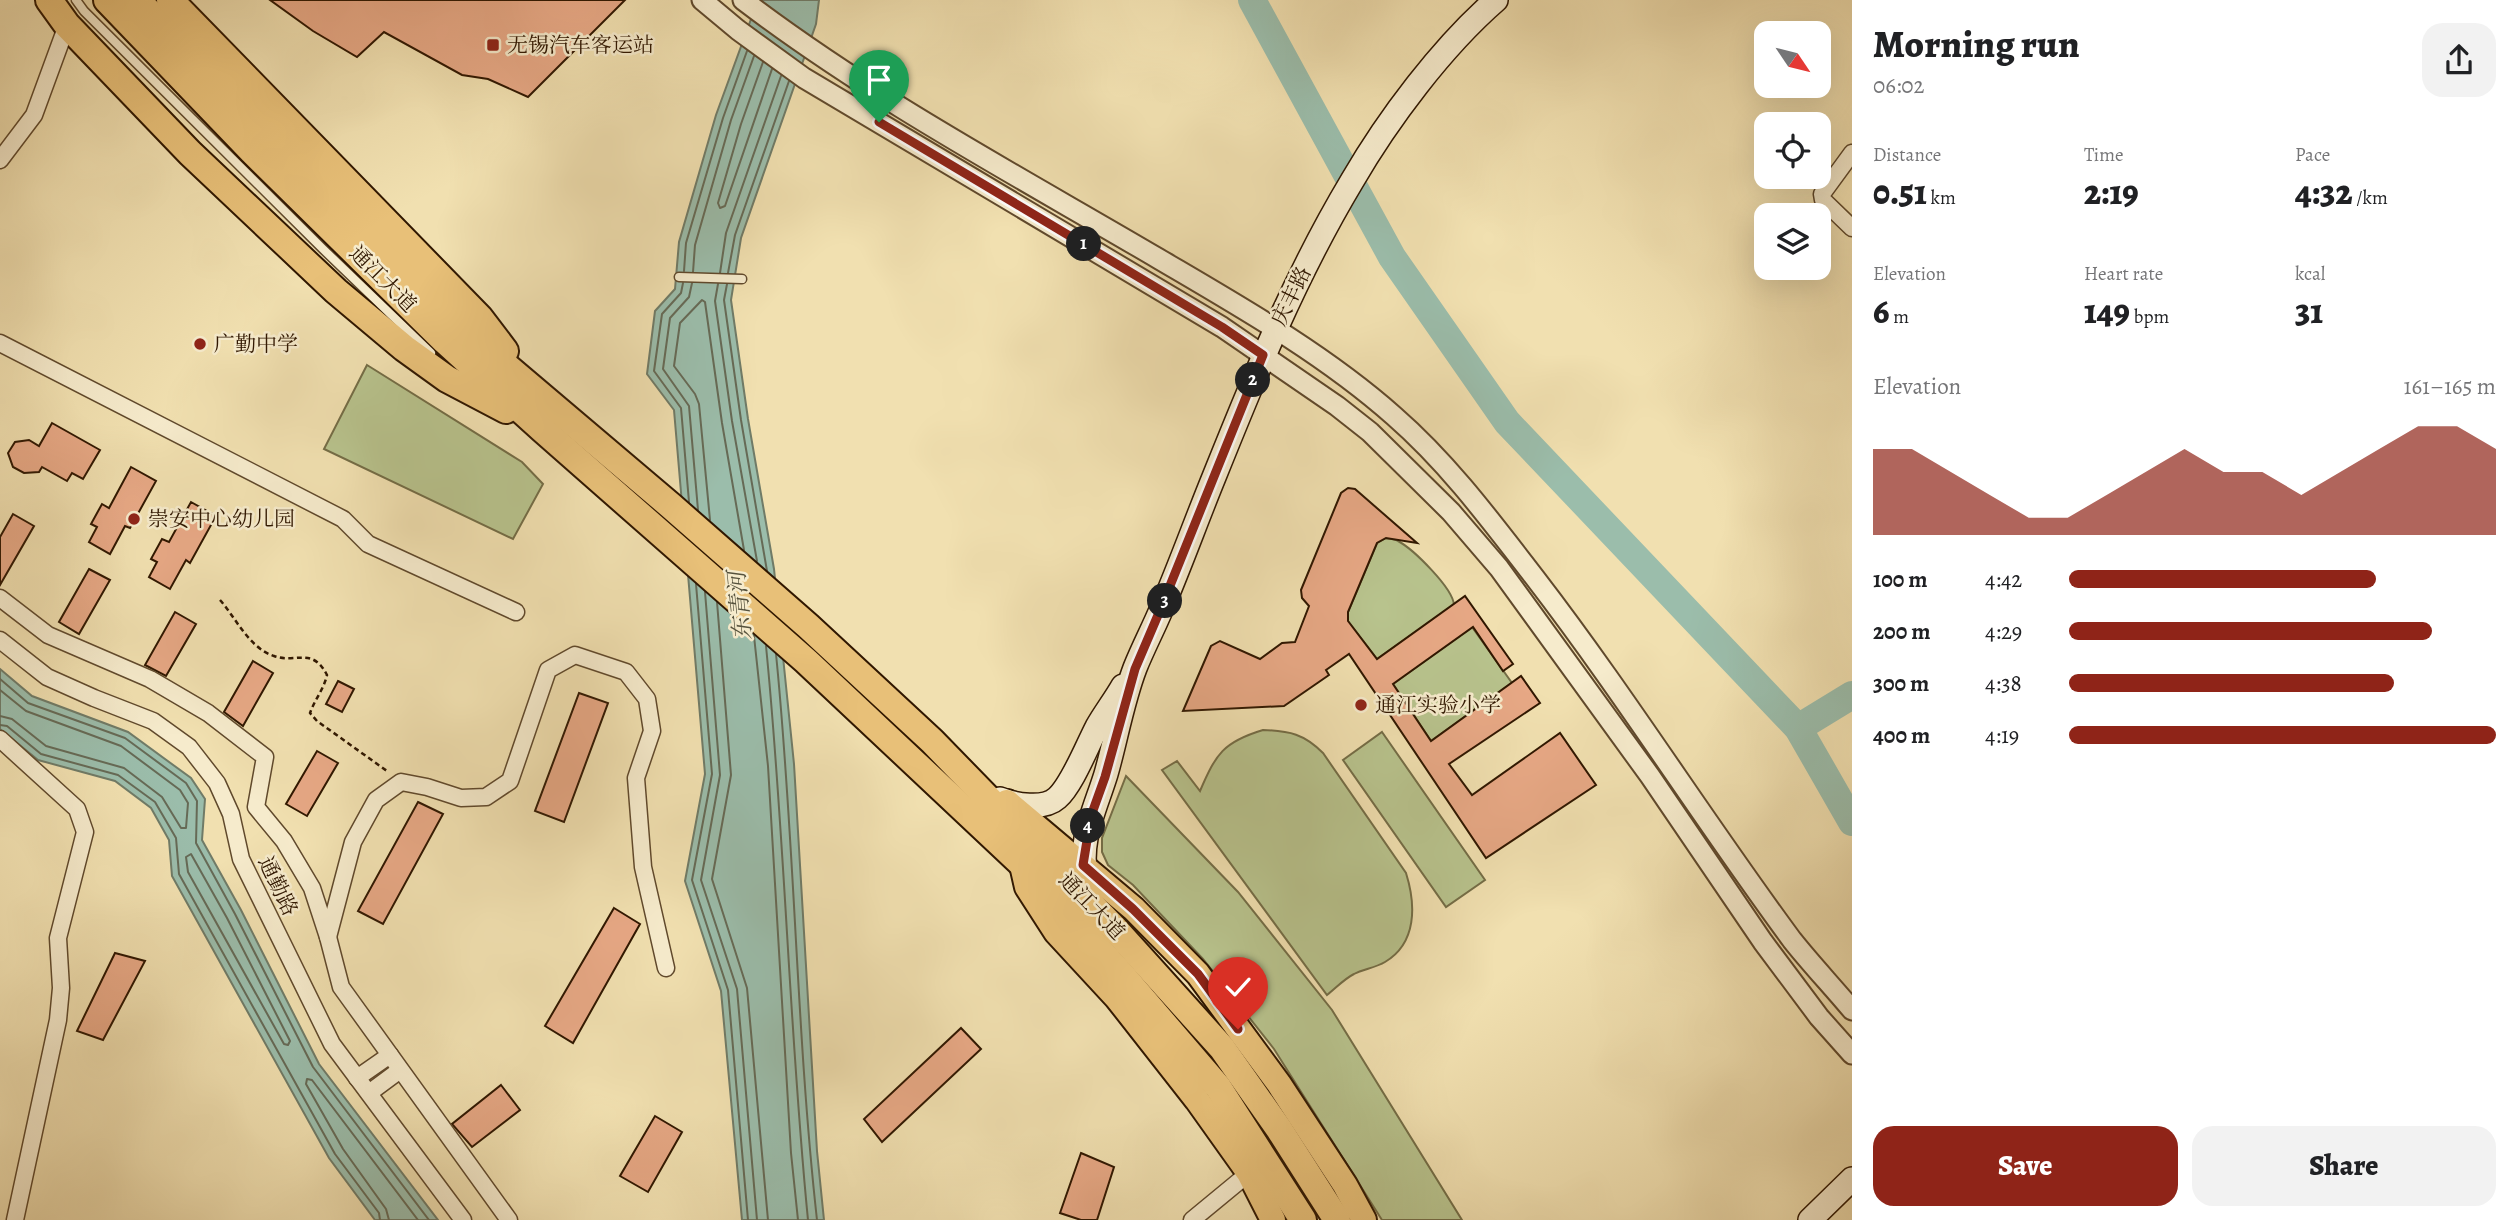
<!DOCTYPE html>
<meta charset="utf-8">
<style>
:root{--surface:#fff;--page:#f2f2f2;--text:#202124;--muted:#757577;--accent:#8f2418}
body{margin:0;font-family:Alegreya,"Noto Serif SC",serif;background:var(--page);color:var(--text);height:100vh;display:flex;flex-direction:column;font-size:26px;white-space:nowrap}
*{box-sizing:border-box;margin:0}
p{font-size:23px;color:var(--muted)}
.icon{flex:none;width:38px;height:38px;fill:none;stroke:currentColor;stroke-width:2;stroke-linecap:round;stroke-linejoin:round}
.map{position:relative;flex:1;overflow:hidden}
.drawer{display:flex;flex-direction:column;background:var(--surface);width:665px}
.drawer>*{flex:none}
.needle{width:46px;rotate:125deg}
.tools{position:absolute;left:1754px;top:21px;display:grid;gap:14px}
.tools a{display:grid;place-items:center;width:77px;height:77px;border-radius:14px;background:var(--surface);box-shadow:0 7px 28px #0002;font-size:35px}
.pin{position:absolute;display:grid;place-items:center;width:60px;height:60px;color:#fff;margin:-72px -30px;border-radius:50% 50% 50% 0;rotate:-45deg;box-shadow:0 0 7px #0007}
.pin .icon{rotate:45deg}
.km{position:absolute;width:35px;height:35px;margin:-18px;border-radius:50%;background:#222;color:#fff;font-size:19px;line-height:35px;text-align:center}
.round{display:grid;place-items:center;flex:none;width:74px;height:74px;border-radius:21px;background:var(--page)}
.headline{display:flex;align-items:center;justify-content:space-between;height:119px;padding:0 21px}
h1{font-size:38px;font-weight:800;line-height:52px}
.metrics{display:grid;grid-template-columns:repeat(3,1fr);gap:10px;height:119px;padding:7px 21px}
.metrics div{display:grid;align-content:center}
.metrics b{font-size:35px;font-weight:800}
.metrics small{font-size:19px;font-weight:400}
.metrics p{font-size:19px}
.chart{height:196px;padding:14px 21px}
.chart p{display:flex;justify-content:space-between}
.chart svg{width:100%;height:126px;margin-top:7px;fill:var(--accent);opacity:.7}
.action{display:flex;gap:14px;margin-top:auto;padding:14px 21px}
.action a{flex:1;height:80px;border-radius:21px;background:var(--accent);color:#fff;font-size:28px;font-weight:800;line-height:80px;text-align:center}
.action a+a{background:var(--page);color:var(--text)}
ul{padding:0 21px;list-style:none;font-size:23px}
li{display:grid;grid-template-columns:112px 84px 1fr;align-items:center;height:52px}
li i{height:18px;border-radius:9px;background:var(--accent)}
main{display:flex;flex:1;min-height:0}
.map>svg:first-child{display:block}
.green{fill:#b8c38d;stroke:#746d46;stroke-width:2}
.water{fill:#9bbdab;stroke:#707b67;stroke-width:2}
.lines{fill:none;stroke-linecap:round;stroke-linejoin:round}
.shore{stroke:#666a56;stroke-width:2}
.river{stroke:#9bbdab;stroke-width:28}
.building{fill:#e7a885;stroke:#301700;stroke-width:2}
.service-casing{stroke:#60492c;stroke-width:11}
.minor-casing{stroke:#60492c;stroke-width:19}
.tertiary-casing{stroke:#60492c;stroke-width:23}
.secondary-casing{stroke:#301700;stroke-width:26}
.primary-casing{stroke:#301700;stroke-width:28}
.trunk-casing{stroke:#301700;stroke-width:30}
.path{stroke:#301700;stroke-width:2.5;stroke-dasharray:5 3.5;stroke-linecap:butt}
.service{stroke:#f6ebcc;stroke-width:8}
.minor{stroke:#f6ebcc;stroke-width:16}
.tertiary{stroke:#f6ebcc;stroke-width:19}
.secondary{stroke:#f6ebcc;stroke-width:23}
.primary{stroke:#e8c078;stroke-width:24}
.trunk{stroke:#e8c078;stroke-width:26}
.route-casing{stroke:#fff;stroke-width:14}
.route{stroke:#8f2418;stroke-width:9}
.poi-dot{fill:#8f2418;stroke:#f6ebcc;stroke-width:2.5}
.labels{text-anchor:middle;dominant-baseline:central;stroke-width:5;stroke-linejoin:round;paint-order:stroke}
.poi-label{font-size:21px;fill:#301700;stroke:#f6ebcc;text-anchor:start}
.street-label{font-size:21px;fill:#301700;stroke:#f6ebcc}
.water-label{font-size:23px;font-style:italic;fill:#55513c;stroke:#f6ebcc}
</style>
<main>
<div class="map">
<svg width="1852" height="1220" viewBox="0 0 1852 1220">
<rect width="100%" height="100%" fill="#f1e0b0"/>
<filter id="stains"><feTurbulence type="fractalNoise" baseFrequency=".00286" numOctaves="4"/><feColorMatrix values="0 0 0 0 .2 0 0 0 0 .09 0 0 0 0 .02 0 0 0 .5 -.17"/></filter>
<radialGradient id="worn" r=".72"><stop offset=".6" stop-color="#630" stop-opacity="0"/><stop offset="1" stop-color="#630" stop-opacity=".3"/></radialGradient>
<g class="green">
<polygon points="367,365 522,462 543,484 513,539 324,449"/>
<path d="M1386 538C1389 539 1395 539 1398 541 1413 549 1453 588 1454 605L1377 659 1348 621V612L1377 543Z"/>
<polygon points="1472,627 1512,683 1431,741 1393,684"/>
<path d="M1263 730C1290 731 1304 734 1323 753L1406 873C1416 905 1417 943 1385 962 1375 968 1363 969 1354 974 1344 979 1336 988 1327 995L1162 770 1177 761 1200 791C1216 754 1223 742 1263 730Z"/>
<polygon points="1382,732 1485,880 1446,907 1343,760"/>
<polygon points="1126,776 1238,892 1332,1010 1462,1220 1382,1220 1274,1049 1203,959 1133,885 1108,865 1102,852 1102,838"/>
</g>
<g class="water">
<polygon points="758,0 819,0 816,24 741,238 731,300 748,419 774,569 794,764 817,1151 824,1220 742,1220 721,991 685,881 705,774 674,410 647,374 655,311 675,289 679,242 716,115"/>
<polygon points="0,669 32,696 128,732 191,778 205,799 202,840 241,910 319,1064 438,1220 375,1220 329,1158 172,876 169,840 151,808 115,781 38,760 0,729"/>
</g>
<g class="lines">
<g class="shore">
<polyline points="763,62 741,124 718,203 720,208 725,206 772,69"/>
<polyline points="684,271 686,243 723,118 747,51"/>
<polyline points="693,272 695,245 731,120 754,56"/>
<polyline points="720,273 726,233 781,76"/>
<polyline points="728,273 735,235 789,81"/>
<polyline points="683,283 681,293 662,314 654,371 681,408 689,502"/>
<polyline points="692,283 689,297 670,318 663,369 689,406 698,510"/>
<polyline points="718,284 715,301 732,421 757,561"/>
<polyline points="727,284 724,300 741,420 767,571"/>
<polyline points="710,520 699,404 695,394 674,366 680,323 702,300 705,302 722,423 744,550"/>
<polyline points="696,584 712,774 692,880 728,990 748,1220"/>
<polyline points="705,592 720,775 701,880 737,989 757,1220"/>
<polyline points="717,602 731,775 712,879 747,988 768,1220"/>
<polyline points="754,636 768,766 791,1153 798,1220"/>
<path d="M766 646C785 837 789 1029 808 1220"/>
<path d="M776 654C795 842 796 1032 817 1220"/>
<polyline points="0,679 28,703 125,738 186,783 197,801 196,843 235,914 313,1067 429,1220"/>
<polyline points="0,690 26,711 121,746 180,790 188,803 186,828 181,828 162,797 124,768 46,746 12,719 0,716"/>
<polyline points="0,725 7,726 41,754 118,775 155,802 176,838 179,874 335,1154 379,1213 380,1220"/>
<polygon points="191,854 227,918 290,1041 288,1045 284,1044 188,872 186,857"/>
<polyline points="389,1220 386,1209 343,1149 306,1084 307,1079 312,1080 418,1220"/>
</g>
<g class="river">
<polyline points="1252,0 1392,257 1507,422 1798,728 1852,822"/>
<polyline points="1798,728 1852,695"/>
</g>
</g>
<g class="building">
<polygon points="270,0 625,0 528,97 488,79 462,75 384,32 357,57 313,31"/>
<polygon points="52,423 100,450 83,479 72,473 67,481 42,467 39,472 24,473 13,467 8,453 15,442 29,440 39,446"/>
<polygon points="131,467 156,481 130,528 125,526 110,554 89,542 97,527 91,524 102,504 109,508"/>
<polygon points="1348,488 1355,489 1417,543 1386,538 1377,543 1348,612 1348,621 1377,659 1465,596 1513,664 1503,671 1473,627 1393,684 1431,741 1521,676 1540,703 1449,764 1472,795 1560,733 1596,785 1486,858 1349,654 1326,670 1329,675 1284,706 1183,711 1211,646 1220,641 1260,659 1282,643 1295,642 1309,606 1302,598 1301,590 1341,493"/>
<polygon points="191,502 216,516 190,563 186,560 170,589 149,577 157,562 151,559 162,539 169,542"/>
<polygon points="13,514 34,526 0,585 0,537"/>
<polygon points="89,569 110,580 79,634 59,622"/>
<polygon points="175,612 196,624 166,676 145,665"/>
<polygon points="253,661 273,673 243,726 224,712"/>
<polygon points="338,681 354,689 342,712 326,704"/>
<polygon points="579,693 608,703 564,822 535,811"/>
<polygon points="317,751 338,763 307,816 286,804"/>
<polygon points="418,802 443,814 383,924 358,911"/>
<polygon points="614,908 640,924 573,1043 545,1026"/>
<polygon points="115,953 145,961 103,1040 77,1031"/>
<polygon points="961,1028 981,1049 882,1142 864,1119"/>
<polygon points="501,1085 520,1110 472,1147 452,1124"/>
<polygon points="655,1116 682,1132 648,1192 620,1176"/>
<polygon points="1081,1153 1114,1167 1097,1220 1081,1220 1060,1213"/>
</g>
<g class="lines">
<g class="service-casing">
<g id="service">
<polyline points="76,0 84,11 323,249 431,353"/>
<polyline points="679,277 742,279"/>
</g>
</g>
<g class="minor-casing">
<g id="minor">
<polyline points="1852,153 1822,194 1823,200 1852,228"/>
<polyline points="0,160 34,115 67,25"/>
<polyline points="0,343 343,519 368,544 516,612"/>
<polyline points="0,598 48,635 150,679 208,713 265,757 256,807 284,841 312,888 328,937 341,987 509,1220"/>
<polyline points="0,640 47,677 94,698 153,721 189,747 217,783 231,814 241,859 332,1044 463,1220"/>
<polyline points="0,739 77,809 85,832 58,938 61,988 58,1020 15,1220"/>
<polyline points="328,937 353,842 376,800 401,782 427,787 461,798 486,797 510,781 548,670 575,655 626,672 647,699 652,731 636,778 643,867 666,968"/>
<polyline points="357,1078 390,1055"/>
<polyline points="369,1093 400,1070"/>
<polyline points="1192,1220 1249,1173"/>
</g>
</g>
<g class="tertiary-casing">
<g id="tertiary">
<polyline points="702,0 738,30 804,78 1222,327 1337,406 1370,432 1451,512 1499,568 1650,776 1763,942 1819,1017 1852,1054"/>
<path d="M743 0C873 99 1018 176 1159 259 1239 306 1324 354 1394 416 1448 463 1491 521 1535 578 1625 695 1704 821 1792 940 1811 964 1832 986 1852 1010"/>
</g>
</g>
<g class="secondary-casing">
<g id="secondary">
<path d="M1000 799C1015 805 1044 810 1057 798 1072 785 1087 746 1097 727 1105 713 1115 700 1123 686"/>
<path d="M1087 881C1077 843 1095 810 1106 774 1116 739 1122 702 1135 668 1143 648 1153 629 1161 610 1180 566 1196 521 1214 477 1255 375 1295 276 1352 181 1388 119 1442 47 1496 0"/>
<polyline points="1810,1220 1852,1179"/>
</g>
</g>
<g class="primary-casing">
<g id="primary">
<polyline points="1007,802 1134,909 1198,974 1279,1084 1345,1185 1364,1220"/>
<polyline points="1022,865 1027,887 1056,932 1117,998 1197,1100 1249,1173 1273,1220"/>
</g>
</g>
<g class="trunk-casing">
<g id="trunk">
<polyline points="49,0 67,25 190,153 336,291 404,348 447,379 506,410"/>
<polyline points="107,0 252,151 445,341 543,430 806,661 1022,864 1122,975 1218,1087 1303,1220"/>
<polyline points="137,0 454,322 671,506 808,626 932,741 1113,927 1222,1048 1279,1129 1337,1220"/>
<polyline points="170,0 480,318 505,351"/>
</g>
</g>
<path class="path" d="M220 600C236 618 249 648 274 656 296 664 312 646 327 675 324 689 315 699 310 713L317 721 387 771"/>
<use href="#service" class="service"/>
<use href="#minor" class="minor"/>
<use href="#tertiary" class="tertiary"/>
<use href="#secondary" class="secondary"/>
<use href="#primary" class="primary"/>
<use href="#trunk" class="trunk"/>
</g>
<g class="lines">
<g class="route-casing">
<polyline id="route" points="879,122 1222,327 1263,355 1161,608 1135,669 1105,777 1091,816 1083,865 1133,909 1198,974 1238,1029"/>
</g>
<use href="#route" class="route"/>
</g>
<g class="poi-dot">
<rect x="486" y="38" width="14" height="14" rx="3.5"/>
<circle cx="200" cy="344" r="7"/>
<circle cx="134" cy="519" r="7"/>
<circle cx="1361" cy="705" r="7"/>
</g>
<g class="labels">
<g class="poi-label">
<text x="507" y="45">无锡汽车客运站</text>
<text x="214" y="344">广勤中学</text>
<text x="148" y="519">崇安中心幼儿园</text>
<text x="1375" y="705">通江实验小学</text>
</g>
<g class="street-label">
<text transform="translate(383 279) rotate(45)">通江大道</text>
<text transform="translate(1291 296) rotate(-64)">庆丰路</text>
<text transform="translate(278 886) rotate(64)">通勤路</text>
<text transform="translate(1092 906) rotate(46)">通江大道</text>
</g>
<g class="water-label">
<text transform="translate(740 606) rotate(-96)">东青河</text>
</g>
</g>
<rect width="100%" height="100%" filter="url(#stains)"/>
<rect width="100%" height="100%" fill="url(#worn)"/>
</svg>
<div class="tools">
<a><svg class="needle" viewBox="-14 -14 28 28"><path d="M0-13l5 13h-10z" fill="#e53935"/><path d="M0 13l5-13h-10z" fill="#757577"/></svg></a>
<a><svg class="icon" aria-label="locate" viewBox="0 0 24 24"><circle cx="12" cy="12" r="6"/><path d="M12 2v4M12 18v4M2 12h4M18 12h4"/></svg></a>
<a><svg class="icon" aria-label="layers" viewBox="0 0 24 24"><path d="M12 4l9 5-9 5-9-5zM3 14l9 5 9-5"/></svg></a>
</div>
<div class="pin" style="left:879px;top:122px;background:#1e9e55"><svg class="icon" aria-label="arrive" viewBox="0 0 24 24"><path d="M6 21V4h12l-3 4 3 4H6"/></svg></div>
<div class="pin" style="left:1238px;top:1029px;background:#d93025"><svg class="icon" aria-label="check" viewBox="0 0 24 24"><path d="M5 12l5 5 9-10"/></svg></div>
<b class="km" style="left:1084px;top:244px">1</b>
<b class="km" style="left:1253px;top:380px">2</b>
<b class="km" style="left:1165px;top:601px">3</b>
<b class="km" style="left:1088px;top:826px">4</b>
</div>
<section class="drawer">
<div class="headline"><div><h1>Morning run</h1><p>06:02</p></div><a class="round"><svg class="icon" aria-label="share" viewBox="0 0 24 24"><path d="M12 15V3M7 8l5-5 5 5M5 13v7h14v-7"/></svg></a></div>
<div class="metrics">
<div><p>Distance</p><b>0.51<small> km</small></b></div>
<div><p>Time</p><b>2:19</b></div>
<div><p>Pace</p><b>4:32<small> /km</small></b></div>
</div>
<div class="metrics">
<div><p>Elevation</p><b>6<small> m</small></b></div>
<div><p>Heart rate</p><b>149<small> bpm</small></b></div>
<div><p>kcal</p><b>31</b></div>
</div>
<div class="chart"><p><span>Elevation</span>161–165 m</p>
<svg viewBox="0 0 160 44" preserveAspectRatio="none"><path d="M0 44V14L10 14L20 22L30 30L40 38L50 38L60 30L70 22L80 14L90 22L100 22L110 30L120 22L130 14L140 6L150 6L160 14V44z"/></svg>
</div>
<ul>
<li><b>100 m</b>4:42<i style="width:72%"></i></li>
<li><b>200 m</b>4:29<i style="width:85%"></i></li>
<li><b>300 m</b>4:38<i style="width:76%"></i></li>
<li><b>400 m</b>4:19<i style="width:100%"></i></li>
</ul>
<div class="action"><a>Save</a><a>Share</a></div>
</section>
</main>
